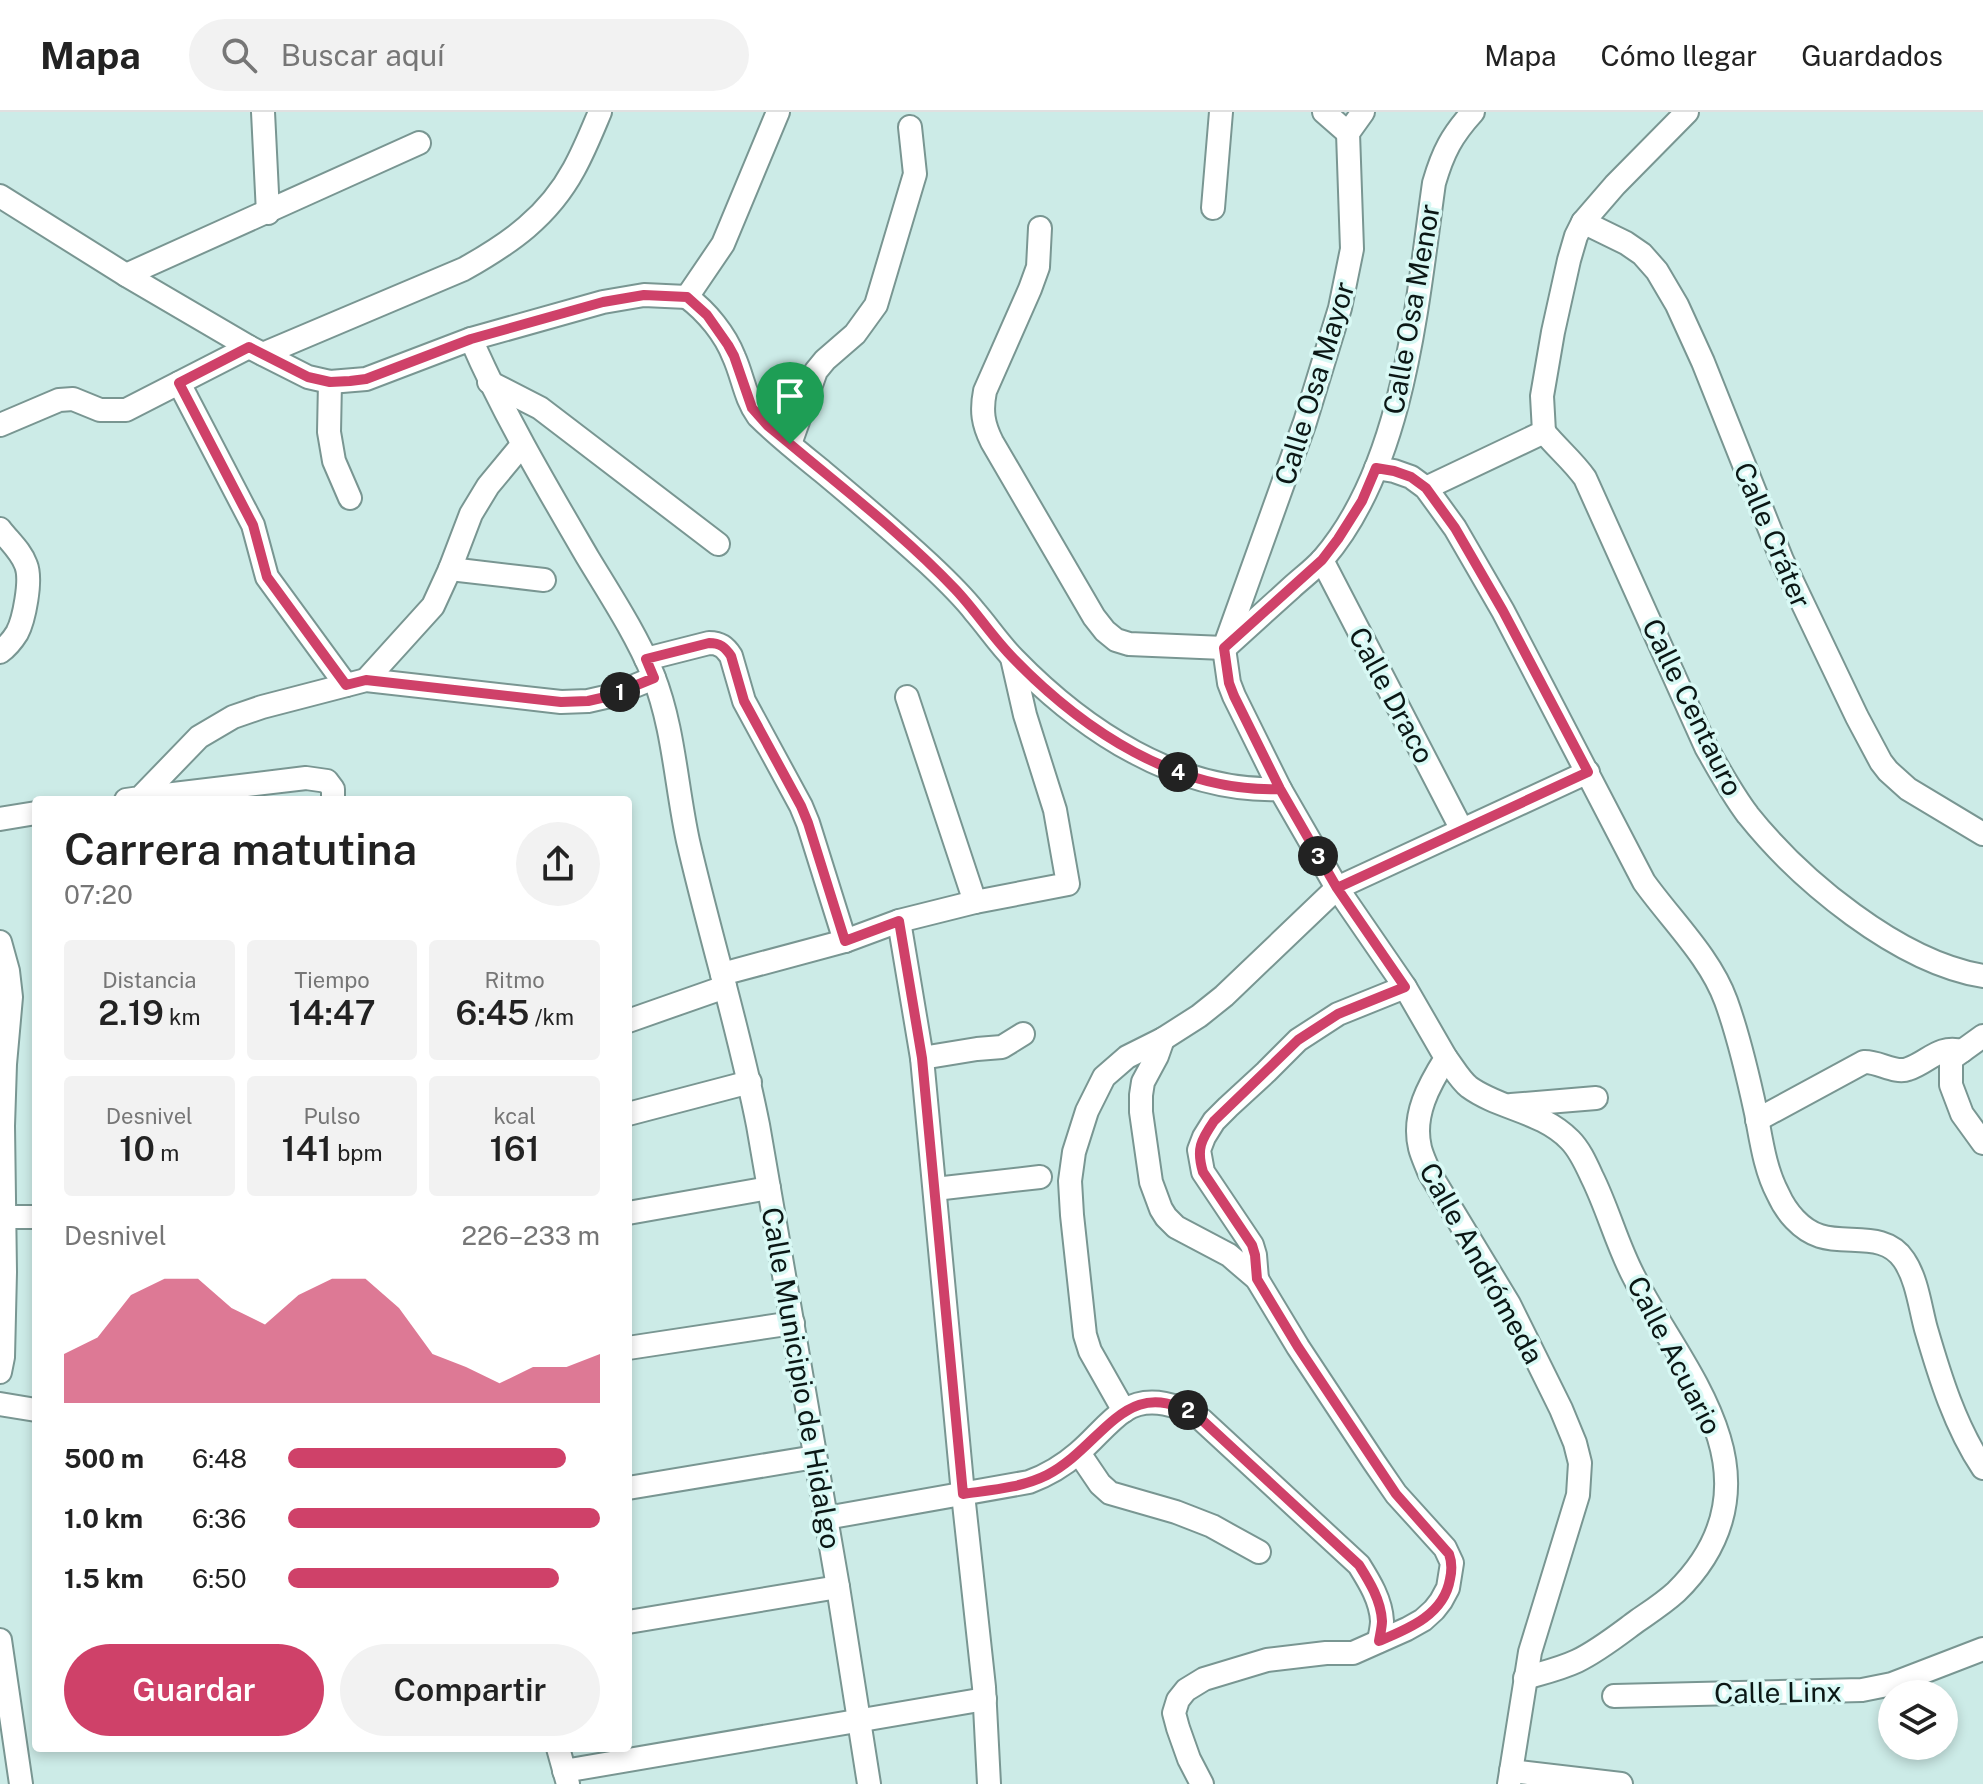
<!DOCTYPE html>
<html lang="es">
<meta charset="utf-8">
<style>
:root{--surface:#fff;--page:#f2f2f2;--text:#222;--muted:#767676;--line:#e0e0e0;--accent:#cf4169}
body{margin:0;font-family:"Public Sans",sans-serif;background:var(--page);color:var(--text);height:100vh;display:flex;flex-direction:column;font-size:30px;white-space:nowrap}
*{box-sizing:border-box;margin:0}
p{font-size:26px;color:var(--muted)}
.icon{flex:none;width:44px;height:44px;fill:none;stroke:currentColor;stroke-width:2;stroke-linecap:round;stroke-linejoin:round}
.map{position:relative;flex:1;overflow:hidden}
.panel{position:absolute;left:32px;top:684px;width:600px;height:956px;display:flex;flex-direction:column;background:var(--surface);border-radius:8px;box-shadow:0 4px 12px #0003}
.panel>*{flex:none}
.controls{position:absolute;left:1878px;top:1568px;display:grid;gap:16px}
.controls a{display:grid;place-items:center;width:80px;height:80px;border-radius:50%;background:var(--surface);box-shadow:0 4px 12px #0003;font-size:40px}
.pin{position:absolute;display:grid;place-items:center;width:68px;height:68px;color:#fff;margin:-82px -34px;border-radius:50% 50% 50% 0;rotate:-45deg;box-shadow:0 0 8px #0007}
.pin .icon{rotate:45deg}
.km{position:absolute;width:40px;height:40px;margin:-20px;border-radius:50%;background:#222;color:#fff;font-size:22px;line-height:40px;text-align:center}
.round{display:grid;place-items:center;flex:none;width:84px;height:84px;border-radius:42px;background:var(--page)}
.headline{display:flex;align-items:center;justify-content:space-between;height:136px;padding:0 32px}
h1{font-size:44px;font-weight:600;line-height:60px}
.metrics{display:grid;grid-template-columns:repeat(3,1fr);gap:12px;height:136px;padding:8px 32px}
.metrics div{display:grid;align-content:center;border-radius:8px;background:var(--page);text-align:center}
.metrics b{font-size:34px;font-weight:600}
.metrics small{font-size:22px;font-weight:400}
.metrics p{font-size:22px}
.chart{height:224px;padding:16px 32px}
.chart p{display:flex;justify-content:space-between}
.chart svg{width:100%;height:144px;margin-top:8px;fill:var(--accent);opacity:.7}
.primary-button{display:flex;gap:16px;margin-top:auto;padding:16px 32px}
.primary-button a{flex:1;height:92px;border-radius:48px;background:var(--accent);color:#fff;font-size:32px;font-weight:600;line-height:92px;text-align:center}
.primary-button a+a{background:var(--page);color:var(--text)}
ul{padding:0 32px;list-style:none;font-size:26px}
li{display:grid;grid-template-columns:128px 96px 1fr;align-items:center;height:60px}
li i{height:20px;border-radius:10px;background:var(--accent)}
header{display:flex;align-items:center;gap:48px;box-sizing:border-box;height:112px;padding:0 40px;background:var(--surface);border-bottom:2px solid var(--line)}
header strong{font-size:38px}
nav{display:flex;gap:44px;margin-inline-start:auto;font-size:28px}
.search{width:560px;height:72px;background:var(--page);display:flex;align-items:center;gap:20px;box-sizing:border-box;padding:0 28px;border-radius:44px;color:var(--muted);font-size:30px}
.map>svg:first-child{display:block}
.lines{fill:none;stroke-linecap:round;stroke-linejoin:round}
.minor-casing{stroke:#799692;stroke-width:26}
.minor{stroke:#fff;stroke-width:22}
.route-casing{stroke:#fff;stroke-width:16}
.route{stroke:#cf4169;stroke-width:10}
.labels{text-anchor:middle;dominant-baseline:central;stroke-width:7;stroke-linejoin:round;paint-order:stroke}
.street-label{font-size:28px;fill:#0b1715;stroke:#d9f9f5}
</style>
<header>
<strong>Mapa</strong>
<div class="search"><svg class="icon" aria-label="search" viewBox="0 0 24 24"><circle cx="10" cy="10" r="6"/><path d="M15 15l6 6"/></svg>Buscar aquí</div>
<nav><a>Mapa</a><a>Cómo llegar</a><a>Guardados</a></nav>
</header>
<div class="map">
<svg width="1983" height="1672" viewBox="0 0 1983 1672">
<rect width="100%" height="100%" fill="#ccebe7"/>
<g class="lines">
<g class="minor-casing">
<g id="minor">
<polyline points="263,0 268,101"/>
<polyline points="1324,0 1348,21"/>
<path d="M1363 0 1348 21 1352 137 1340 196 1305 310 1224 536 1229 571 1234 584 1280 677 1337 776 1405 875 1446 946C1429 973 1412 1003 1420 1036 1422 1044 1426 1052 1429 1060L1509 1192 1561 1297 1575 1331 1580 1351 1578 1383 1530 1540 1509 1672"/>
<polyline points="0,84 126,163 249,235 308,265 330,270 366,267 471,227 603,190 644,183 687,185"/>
<polyline points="1213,96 1221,0"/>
<polyline points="1583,110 1626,131 1642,142 1657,159 1677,193 1703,250 1782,448 1857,605 1881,650 1888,659 1908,677 1983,722"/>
<path d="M1040 116 1038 155 1030 177 985 279C981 299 983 312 992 330L1094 505 1105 519 1116 528 1129 532 1224 536"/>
<polyline points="126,163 419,31"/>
<path d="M687 185C707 200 725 222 734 245 743 265 745 286 758 304 778 324 801 342 823 360 859 390 894 420 929 452 945 467 961 482 975 500 988 515 1000 533 1014 547 1083 618 1177 681 1280 677"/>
<polyline points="687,185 723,132 778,0"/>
<path d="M471 227C504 303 546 374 588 446 611 484 636 522 653 563 674 616 676 674 688 729 710 824 739 917 758 1013L838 1475 869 1672"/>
<path d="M263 242 464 157C510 131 548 105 574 57 584 39 592 19 600 0"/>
<polyline points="330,270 329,320 334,349 350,386"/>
<polyline points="489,270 540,296 718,432"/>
<polyline points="179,271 253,413 267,465 346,573"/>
<polyline points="0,313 59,288 73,287 100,298 126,298 249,235"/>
<path d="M1544 320C1557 336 1573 349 1585 366L1706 635C1719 658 1732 682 1748 703 1800 768 1898 850 1983 864"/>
<polyline points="790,332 816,259 825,248 855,222 876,193 915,62 910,15"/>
<path d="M1376 356 1394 359 1411 365 1426 376 1455 416 1503 499 1644 770C1672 809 1710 845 1726 889 1739 925 1748 964 1756 1001 1761 1027 1765 1058 1778 1082 1786 1100 1801 1118 1820 1124 1848 1133 1885 1119 1904 1148 1917 1167 1920 1195 1926 1217 1940 1265 1955 1314 1983 1356"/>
<polyline points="1426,376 1544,320 1542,284 1553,220 1569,148 1576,124 1583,110 1615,73 1687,0"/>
<path d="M0 417C9 429 21 439 26 453 32 468 24 508 17 521 12 529 7 535 0 540"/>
<polyline points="1322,448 1462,718"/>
<polyline points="450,457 544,468"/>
<path d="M1228 533C1249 514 1270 495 1291 476 1302 466 1314 457 1323 447 1405 352 1417 190 1434 71 1443 40 1452 23 1473 0"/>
<path d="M646 547 709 531C720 531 725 535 731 544L744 589 801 694 808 711 845 829"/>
<polyline points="366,568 433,494 450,457 471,402 488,374 522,333"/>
<polyline points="907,585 975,790"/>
<polyline points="126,688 140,686 199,625 233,605 262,595 366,568 561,590 588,589 610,584 654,566"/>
<polyline points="140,688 140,686 306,666 327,669 333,677 333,688"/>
<polyline points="0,707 36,701"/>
<polyline points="899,809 922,946 963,1382 984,1575 989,1672"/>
<polyline points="0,830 8,859 11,885 5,952 3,1014 5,1160 3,1245 0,1260"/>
<polyline points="722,862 845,829 899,809 975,790 1068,772 1055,698 1025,603 1012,546"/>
<polyline points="628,909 725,875"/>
<polyline points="1983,924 1951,947 1951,973 1962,1002 1983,1031"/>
<polyline points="1163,927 1157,944 1143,970 1141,983 1141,1000 1151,1070 1161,1097 1166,1105 1176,1115 1229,1143 1257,1167 1298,1235 1374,1350 1396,1382 1445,1436 1452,1451 1448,1476 1441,1489 1434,1498 1423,1508 1407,1517 1353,1541 1326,1541 1267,1548 1204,1567 1186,1578 1178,1588 1174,1601 1178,1616 1189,1647 1202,1672"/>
<polyline points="922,946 977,937 1002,935 1023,922"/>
<path d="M1446 946C1453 955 1460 968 1469 975 1499 997 1542 999 1570 1028 1580 1038 1586 1052 1592 1065 1608 1097 1617 1133 1634 1165 1661 1218 1702 1269 1719 1326 1737 1385 1720 1437 1676 1480 1664 1491 1650 1500 1637 1509 1618 1523 1598 1539 1577 1549 1560 1557 1542 1561 1525 1566"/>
<polyline points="1511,993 1596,986"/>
<polyline points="628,1002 750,970"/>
<path d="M1757 1008 1864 950C1878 949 1895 962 1908 957 1929 950 1938 933 1962 939"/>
<polyline points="935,1077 1040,1065"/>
<polyline points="628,1101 769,1076"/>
<polyline points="4,1105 36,1105"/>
<polyline points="1257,1167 1255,1143 1252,1133 1203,1060 1199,1038 1204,1025 1214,1009 1228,995 1266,960 1298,928 1338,902 1405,875"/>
<polyline points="628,1236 793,1211"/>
<polyline points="0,1292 36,1298"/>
<polyline points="1124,1299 1090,1239 1085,1223 1072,1103 1070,1069 1074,1040 1087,999 1104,965 1127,945 1163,927 1199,904 1224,884 1337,776 1588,660"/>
<polyline points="1079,1341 1100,1372 1110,1381 1176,1400 1212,1414 1259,1440"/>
<polyline points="628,1376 815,1345"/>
<path d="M826 1406 1029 1370C1048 1363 1063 1354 1078 1341 1094 1328 1108 1309 1125 1298 1149 1283 1181 1293 1202 1308L1359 1453C1369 1469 1381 1488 1382 1509 1382 1515 1380 1523 1379 1529"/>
<polyline points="628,1510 838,1475"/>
<polyline points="0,1528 21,1672"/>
<polyline points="1614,1584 1862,1578 1892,1572 1983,1537"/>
<polyline points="558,1636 568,1672"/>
<polyline points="564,1659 985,1587"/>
<polyline points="1511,1659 1621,1672"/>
</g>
</g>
<use href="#minor" class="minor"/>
</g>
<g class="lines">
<g class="route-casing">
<path id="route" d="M790 332 768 314 752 296 734 244 728 233 707 203 687 185 644 183 603 190 471 227 366 267 350 269 330 270 308 265 249 235 179 271 253 413 267 465 346 573 366 568 561 590 588 589 610 584 654 566 646 547 709 531C720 531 725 535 731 544L744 589 801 694 808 711 845 829 899 809 922 946 963 1382C991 1378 1021 1376 1047 1363 1104 1334 1127 1255 1202 1308L1359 1453C1369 1469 1381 1488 1382 1509 1382 1515 1380 1523 1379 1529 1408 1517 1444 1503 1450 1467 1452 1458 1452 1450 1449 1442L1396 1382 1298 1235 1257 1167 1255 1143 1252 1133 1203 1060C1196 1037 1201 1028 1214 1009L1298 928 1338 902 1405 875 1337 776 1280 677 1234 584 1229 571 1224 536 1322 448 1338 427 1362 389 1376 356 1394 359 1411 365 1426 376 1455 416 1503 499 1588 660 1337 776 1280 677C1177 681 1083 618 1014 547 992 525 976 499 955 477 905 424 846 379 790 332"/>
</g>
<use href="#route" class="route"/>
</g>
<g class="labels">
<g class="street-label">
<text transform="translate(1411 197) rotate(-80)">Calle Osa Menor</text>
<text transform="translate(1314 271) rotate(-73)">Calle Osa Mayor</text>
<text transform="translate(1773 423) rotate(67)">Calle Cráter</text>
<text transform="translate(1392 583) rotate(62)">Calle Draco</text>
<text transform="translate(1693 595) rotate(64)">Calle Centauro</text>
<text transform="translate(1482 1151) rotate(61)">Calle Andrómeda</text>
<text transform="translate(1675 1243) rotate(63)">Calle Acuario</text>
<text transform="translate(802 1266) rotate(80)">Calle Municipio de Hidalgo</text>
<text transform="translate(1778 1580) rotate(-1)">Calle Linx</text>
</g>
</g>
</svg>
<div class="controls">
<a><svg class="icon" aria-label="layers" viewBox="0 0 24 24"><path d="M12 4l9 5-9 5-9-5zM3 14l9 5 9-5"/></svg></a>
</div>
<div class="pin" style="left:790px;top:332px;background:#1e9e55"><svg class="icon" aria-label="arrive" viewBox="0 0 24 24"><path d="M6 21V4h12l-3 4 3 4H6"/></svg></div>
<b class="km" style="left:620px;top:580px">1</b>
<b class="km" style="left:1188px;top:1298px">2</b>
<b class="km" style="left:1318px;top:744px">3</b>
<b class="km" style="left:1178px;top:660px">4</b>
<section class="panel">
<div class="headline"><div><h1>Carrera matutina</h1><p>07:20</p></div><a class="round"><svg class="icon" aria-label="share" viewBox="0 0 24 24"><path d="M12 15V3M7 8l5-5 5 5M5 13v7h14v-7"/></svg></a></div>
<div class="metrics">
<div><p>Distancia</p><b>2.19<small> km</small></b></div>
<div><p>Tiempo</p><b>14:47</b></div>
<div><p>Ritmo</p><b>6:45<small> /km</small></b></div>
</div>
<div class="metrics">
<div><p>Desnivel</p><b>10<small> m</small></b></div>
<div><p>Pulso</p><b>141<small> bpm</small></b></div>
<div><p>kcal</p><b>161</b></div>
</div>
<div class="chart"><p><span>Desnivel</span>226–233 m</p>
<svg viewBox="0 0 160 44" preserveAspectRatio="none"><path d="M0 44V29L10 24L20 11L30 6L40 6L50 15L60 20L70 11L80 6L90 6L100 15L110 29L120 33L130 38L140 33L150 33L160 29V44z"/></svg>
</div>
<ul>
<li><b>500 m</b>6:48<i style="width:89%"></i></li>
<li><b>1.0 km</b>6:36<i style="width:100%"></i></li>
<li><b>1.5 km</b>6:50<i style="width:87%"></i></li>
</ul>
<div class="primary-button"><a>Guardar</a><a>Compartir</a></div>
</section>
</div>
